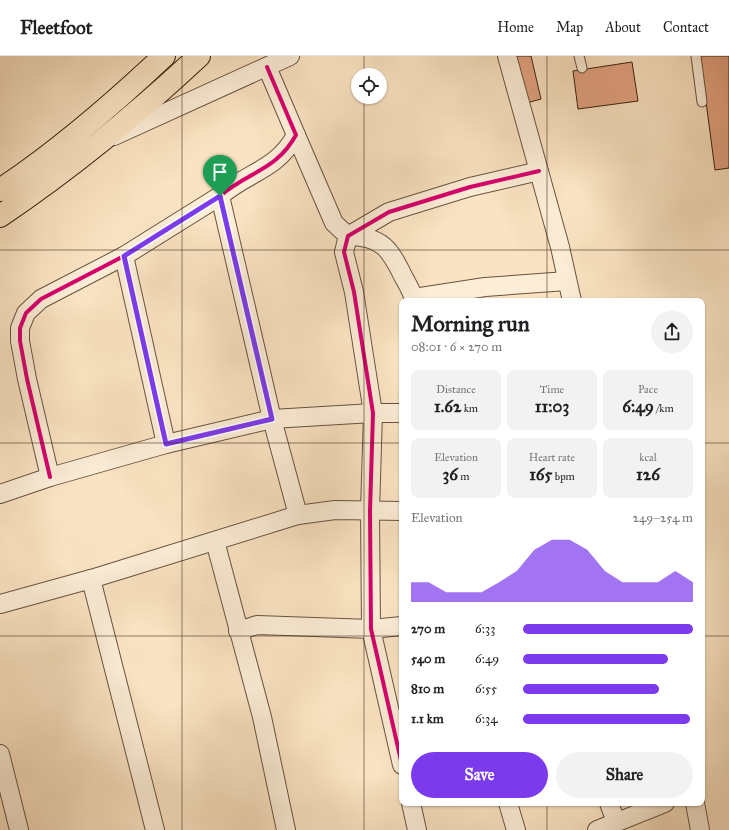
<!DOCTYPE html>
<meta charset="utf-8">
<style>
:root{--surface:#fff;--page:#f2f2f2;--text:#202124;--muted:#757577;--line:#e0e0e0;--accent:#7c3aed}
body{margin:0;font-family:"IM FELL Great Primer",serif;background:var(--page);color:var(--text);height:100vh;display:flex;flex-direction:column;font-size:15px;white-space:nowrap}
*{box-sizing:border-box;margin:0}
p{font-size:13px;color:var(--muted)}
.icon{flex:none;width:22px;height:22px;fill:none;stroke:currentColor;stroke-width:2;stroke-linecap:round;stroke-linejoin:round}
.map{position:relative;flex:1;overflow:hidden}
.panel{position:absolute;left:399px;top:242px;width:306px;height:508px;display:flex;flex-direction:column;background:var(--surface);border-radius:8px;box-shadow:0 1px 3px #0004}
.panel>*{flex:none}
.buttons{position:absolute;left:351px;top:12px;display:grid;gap:8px}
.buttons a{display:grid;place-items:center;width:36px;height:36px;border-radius:50%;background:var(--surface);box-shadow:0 1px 3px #0004;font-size:20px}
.pin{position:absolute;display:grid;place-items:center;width:34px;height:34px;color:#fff;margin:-41px -17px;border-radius:50% 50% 50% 0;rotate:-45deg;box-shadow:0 0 4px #0007}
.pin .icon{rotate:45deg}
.round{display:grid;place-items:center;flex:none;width:42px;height:42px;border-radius:21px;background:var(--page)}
.head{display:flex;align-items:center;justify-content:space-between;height:68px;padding:0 12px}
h1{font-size:22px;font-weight:800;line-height:30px}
.figures{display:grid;grid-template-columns:repeat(3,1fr);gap:6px;height:68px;padding:4px 12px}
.figures div{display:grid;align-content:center;border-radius:8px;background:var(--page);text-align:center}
.figures b{font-size:17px;font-weight:800}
.figures small{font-size:11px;font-weight:400}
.figures p{font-size:11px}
.chart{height:112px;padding:8px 12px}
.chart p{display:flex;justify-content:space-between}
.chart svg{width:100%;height:72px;margin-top:4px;fill:var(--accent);opacity:.7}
.action{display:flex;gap:8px;margin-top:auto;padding:8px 12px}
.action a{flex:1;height:46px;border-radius:24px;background:var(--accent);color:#fff;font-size:16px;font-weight:800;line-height:46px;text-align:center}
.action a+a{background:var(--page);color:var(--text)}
ul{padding:0 12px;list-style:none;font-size:13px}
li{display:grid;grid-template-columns:64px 48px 1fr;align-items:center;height:30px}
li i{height:10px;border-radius:5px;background:var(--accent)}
header{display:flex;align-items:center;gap:24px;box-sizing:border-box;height:56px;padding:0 20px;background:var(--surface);border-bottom:1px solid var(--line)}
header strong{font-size:19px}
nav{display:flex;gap:22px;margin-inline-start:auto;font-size:14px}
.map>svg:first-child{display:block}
.building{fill:#e3a381;stroke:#382213}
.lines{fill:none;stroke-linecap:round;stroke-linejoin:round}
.lane-casing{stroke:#68523f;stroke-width:11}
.street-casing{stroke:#68523f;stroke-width:20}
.primary-casing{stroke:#382213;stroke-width:24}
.lane{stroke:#fcedd7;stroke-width:9}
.street{stroke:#fcedd7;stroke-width:18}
.primary{stroke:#fae3c2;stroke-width:22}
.cycleway-casing{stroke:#fcedd7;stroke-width:6}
.cycleway{stroke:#d6006c;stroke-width:4}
.route-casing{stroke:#fff;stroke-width:8}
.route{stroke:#7c3aed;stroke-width:5}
.grid{fill:none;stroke:#382213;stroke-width:1;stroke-opacity:0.55}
</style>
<header>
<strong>Fleetfoot</strong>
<nav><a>Home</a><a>Map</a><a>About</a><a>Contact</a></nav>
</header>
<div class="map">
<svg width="729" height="774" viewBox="0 0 729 774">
<rect width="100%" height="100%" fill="#fae3c2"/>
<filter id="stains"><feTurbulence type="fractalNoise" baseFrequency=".005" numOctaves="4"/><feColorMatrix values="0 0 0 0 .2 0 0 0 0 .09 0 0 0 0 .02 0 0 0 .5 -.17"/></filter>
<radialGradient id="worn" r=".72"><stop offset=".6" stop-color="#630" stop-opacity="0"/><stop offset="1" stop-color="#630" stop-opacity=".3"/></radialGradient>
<g class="building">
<polygon points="510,0 531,0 541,43 523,48"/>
<polygon points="700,0 729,0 729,112 715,114"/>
<polygon points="632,6 638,45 578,53 573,15"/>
</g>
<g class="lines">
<g class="lane-casing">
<g id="lane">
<polyline points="579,0 582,12"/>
<polyline points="696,0 702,46"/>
</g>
</g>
<g class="street-casing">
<g id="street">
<polyline points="507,0 560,191 572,245"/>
<path d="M296 79 334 167 348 180C382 180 390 193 404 222 408 229 413 237 414 245"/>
<polyline points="114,80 290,0"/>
<polyline points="220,140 272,363 298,459"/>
<polyline points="124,200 166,388"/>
<polyline points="414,242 485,231 567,225"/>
<path d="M50 421 27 323 20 285V272L26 257 41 243 124 200 220 140C249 115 276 115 296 79L267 11"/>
<polyline points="0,438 50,421 166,388 272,363 373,357 402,357"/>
<polyline points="215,485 262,661 286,774"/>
<polyline points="91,523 155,774"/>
<polyline points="0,548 91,523 298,459 335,454 402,455"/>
<polyline points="238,575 257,569 371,573 402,570"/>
<polyline points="0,698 19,774"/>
<polyline points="402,709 371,573 370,455 373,357 354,236 344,196 348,180 389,156 470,131 539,115"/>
<polyline points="411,747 417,774"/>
<polyline points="508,747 516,774"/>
<polyline points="609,747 616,766"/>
<polyline points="695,747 700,774"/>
<polyline points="597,774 665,747"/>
</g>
</g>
<g class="primary-casing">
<g id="primary">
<path d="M0 134C59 95 113 48 164 0"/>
<path d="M0 160C71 112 137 58 199 0"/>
</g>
</g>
<use href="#lane" class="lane"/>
<use href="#street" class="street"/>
<use href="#primary" class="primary"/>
<g class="cycleway-casing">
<g id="cycleway">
<path d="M50 421 27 323 20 285V272L26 257 41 243 124 200 220 140C249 115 276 115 296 79L267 11"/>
<polyline points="402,709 371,573 370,455 373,357 354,236 344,196 348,180 389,156 470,131 539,115"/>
</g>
</g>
<use href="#cycleway" class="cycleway"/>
</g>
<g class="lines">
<g class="route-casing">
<polygon id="route" points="220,140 272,363 166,388 124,200"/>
</g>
<use href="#route" class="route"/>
</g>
<path class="grid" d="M182 0V774M364 0V19M547 0V245M364 41V774M0 194H729M0 387H402M702 387H729M0 580H402M702 580H729M547 747V774"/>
<rect width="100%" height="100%" filter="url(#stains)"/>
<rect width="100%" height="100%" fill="url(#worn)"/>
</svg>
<div class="buttons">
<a><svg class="icon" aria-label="locate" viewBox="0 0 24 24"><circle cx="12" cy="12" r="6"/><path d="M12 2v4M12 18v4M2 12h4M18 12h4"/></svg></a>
</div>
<div class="pin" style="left:220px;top:140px;background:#1e9e55"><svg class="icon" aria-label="arrive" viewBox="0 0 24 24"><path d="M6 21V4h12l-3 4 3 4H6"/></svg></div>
<section class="panel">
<div class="head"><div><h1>Morning run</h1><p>08:01 · 6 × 270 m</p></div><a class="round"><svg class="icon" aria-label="share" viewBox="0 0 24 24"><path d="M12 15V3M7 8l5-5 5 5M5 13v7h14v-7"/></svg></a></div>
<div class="figures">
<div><p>Distance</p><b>1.62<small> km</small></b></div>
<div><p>Time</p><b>11:03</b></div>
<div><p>Pace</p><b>6:49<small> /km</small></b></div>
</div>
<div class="figures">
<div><p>Elevation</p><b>36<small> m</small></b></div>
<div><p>Heart rate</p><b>165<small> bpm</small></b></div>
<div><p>kcal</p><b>126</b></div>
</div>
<div class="chart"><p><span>Elevation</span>249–254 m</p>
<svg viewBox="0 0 160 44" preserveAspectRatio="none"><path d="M0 44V32L10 32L20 38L30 38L40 38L50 32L60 25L70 12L80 6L90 6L100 12L110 25L120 32L130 32L140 32L150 25L160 32V44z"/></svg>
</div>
<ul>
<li><b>270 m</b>6:33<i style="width:100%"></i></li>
<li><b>540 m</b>6:49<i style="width:85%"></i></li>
<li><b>810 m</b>6:55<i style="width:80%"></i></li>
<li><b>1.1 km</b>6:34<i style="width:98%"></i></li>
</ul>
<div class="action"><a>Save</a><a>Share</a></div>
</section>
</div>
